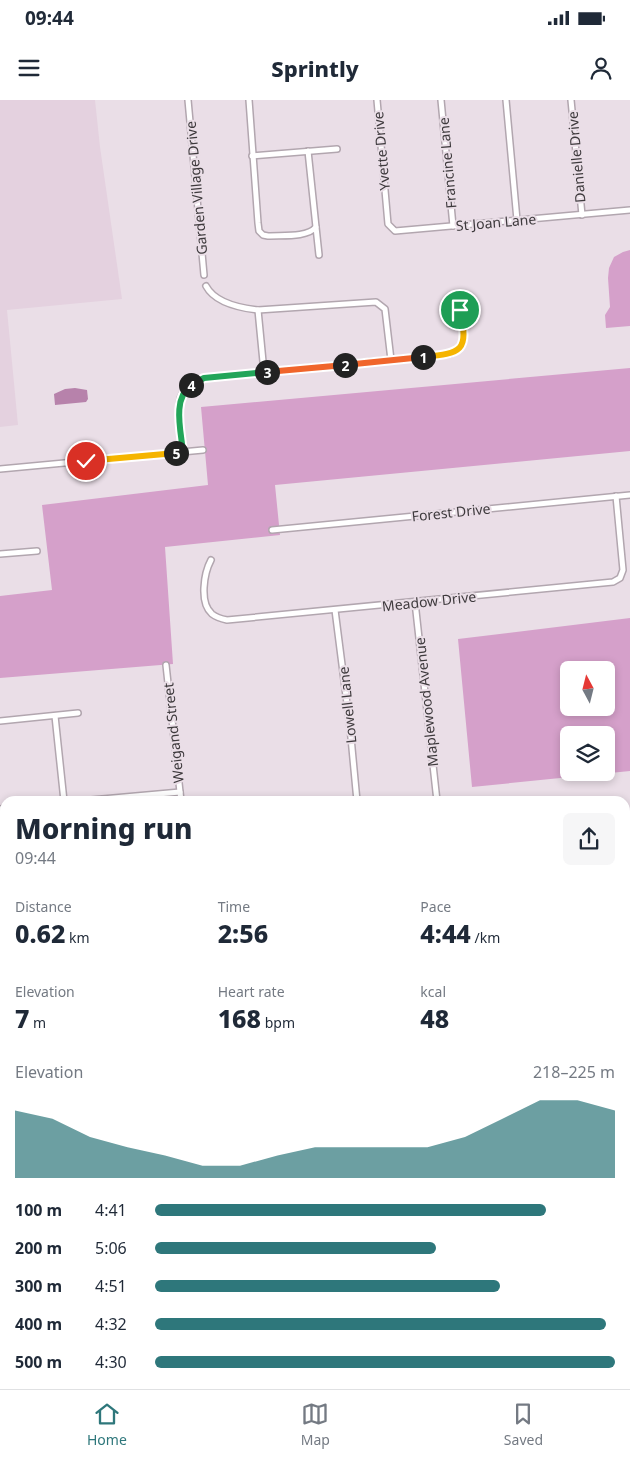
<!DOCTYPE html>
<meta charset="utf-8">
<style>
:root{--surface:#fff;--page:#f6f6f7;--text:#1f2937;--muted:#747a83;--line:#e0e1e3;--accent:#2e777b}
body{margin:0;font-family:"Noto Sans",sans-serif;background:var(--page);color:var(--text);height:100vh;display:flex;flex-direction:column;font-size:19px;white-space:nowrap}
*{box-sizing:border-box;margin:0}
p{font-size:16px;color:var(--muted)}
.icon{flex:none;width:28px;height:28px;fill:none;stroke:currentColor;stroke-width:2;stroke-linecap:round;stroke-linejoin:round}
.map{position:relative;flex:1;overflow:hidden}
.details{position:absolute;left:0px;top:696px;width:630px;height:594px;display:flex;flex-direction:column;background:var(--surface);border-radius:15px 15px 0 0;box-shadow:0 2px 8px #0003}
.details>*{flex:none}
.needle{width:32px;rotate:353deg}
.tools{position:absolute;left:560px;top:561px;display:grid;gap:10px}
.tools a{display:grid;place-items:center;width:55px;height:55px;border-radius:8px;background:var(--surface);box-shadow:0 2px 8px #0003;font-size:25px}
.pin{position:absolute;display:grid;place-items:center;width:42px;height:42px;color:#fff;margin:-21px;border:2px solid #fff;border-radius:50%;box-shadow:0 1px 5px #0007}
.km{position:absolute;width:25px;height:25px;margin:-12px;border-radius:50%;background:#222;color:#fff;font-size:14px;line-height:25px;text-align:center}
.round{display:grid;place-items:center;flex:none;width:52px;height:52px;border-radius:8px;background:var(--page)}
.headline{display:flex;align-items:center;justify-content:space-between;height:85px;padding:0 15px}
h1{font-size:28px;font-weight:800;line-height:38px}
.figures{display:grid;grid-template-columns:repeat(3,1fr);gap:8px;height:85px;padding:5px 15px}
.figures div{display:grid;align-content:center}
.figures b{font-size:25px;font-weight:800}
.figures small{font-size:14px;font-weight:400}
.figures p{font-size:14px}
.chart{height:140px;padding:10px 15px}
.chart p{display:flex;justify-content:space-between}
.chart svg{width:100%;height:90px;margin-top:5px;fill:var(--accent);opacity:.7}
ul{padding:0 15px;list-style:none;font-size:16px}
li{display:grid;grid-template-columns:80px 60px 1fr;align-items:center;height:38px}
li i{height:12px;border-radius:6px;background:var(--accent)}
.status{display:flex;justify-content:space-between;align-items:center;height:35px;padding:0 25px;background:var(--surface);direction:ltr}
.status svg{height:14px;fill:currentColor}
header{display:flex;justify-content:space-between;align-items:center;height:65px;padding:0 15px;background:var(--surface);font-size:22px;font-weight:800}
.menu{display:flex;justify-content:space-around;align-items:center;height:70px;border-top:1px solid var(--line);background:var(--surface);font-size:14px;color:var(--muted)}
.menu a{display:grid;justify-items:center;gap:2px}
.menu .on{color:var(--accent)}
.map>svg:first-child{display:block}
.built{fill:#e4d1df}
.green{fill:#d5a0ca;fill-rule:evenodd}
.water{fill:#b782ab}
.lines{fill:none;stroke-linecap:round;stroke-linejoin:round}
.street-casing{stroke:#b2a6af;stroke-width:8}
.secondary-casing{stroke:#b2a6af;stroke-width:10}
.primary-casing{stroke:#b2a6af;stroke-width:11}
.street{stroke:#fff;stroke-width:5}
.secondary{stroke:#fff;stroke-width:8}
.primary{stroke:#fff;stroke-width:9}
.split-1-casing{stroke:#fff;stroke-width:10}
.split-2-casing{stroke:#fff;stroke-width:10}
.split-3-casing{stroke:#fff;stroke-width:10}
.split-4-casing{stroke:#fff;stroke-width:10}
.split-5-casing{stroke:#fff;stroke-width:10}
.split-6-casing{stroke:#fff;stroke-width:10}
.split-1{stroke:#f5b400;stroke-width:6}
.split-2{stroke:#f0652b;stroke-width:6}
.split-3{stroke:#f0652b;stroke-width:6}
.split-4{stroke:#22a559;stroke-width:6}
.split-5{stroke:#22a559;stroke-width:6}
.split-6{stroke:#f5b400;stroke-width:6}
.labels{text-anchor:middle;dominant-baseline:central;stroke-width:4;stroke-linejoin:round;paint-order:stroke}
.street-label{font-size:14px;fill:#3e3a3d;stroke:#eadee7}
</style>
<div class="status"><b>09:44</b><svg viewBox="0 0 49 12"><path d="M0 12V9h3v3zM5 12V6h3v6zM10 12V3h3v9zM15 12V0h3v12zM26 1h20v11H26zM47 4h2v5h-2z"/></svg></div>
<header><svg class="icon" aria-label="menu" viewBox="0 0 24 24"><path d="M4 6h16M4 12h16M4 18h16"/></svg>Sprintly<svg class="icon" aria-label="person" viewBox="0 0 24 24"><circle cx="12" cy="8" r="4"/><path d="M4 21q1-7 8-7t8 7"/></svg></header>
<div class="map">
<svg width="630" height="1289" viewBox="0 0 630 1289">
<rect width="100%" height="100%" fill="#eadee7"/>
<polygon class="built" points="0,0 95,0 100,47 122,199 7,210 18,325 0,327"/>
<g class="green">
<polygon points="630,150 630,226 606,228 605,215 610,207 608,178 609,168 614,157 623,152"/>
<polygon points="630,268 630,351 275,385 280,435 165,447 173,564 0,578 0,496 52,490 42,405 208,385 201,307"/>
<path d="M630 518V671L472 687 458 539ZM569 570H606V608H569ZM569 635H606V672H569Z"/>
<polygon points="630,940 630,1001 625,1002 625,941"/>
<polygon points="5,1016 5,1116 0,1116 0,1018"/>
<polygon points="184,1285 246,1285 247,1289 184,1289"/>
</g>
<g class="water">
<polygon points="75,288 87,290 88,299 86,302 55,305 54,294 65,289"/>
<polygon points="5,990 5,1016 0,1018 0,992"/>
<polygon points="630,1001 630,1039 625,1039 625,1002"/>
</g>
<g class="lines">
<g class="street-casing">
<g id="street">
<polyline points="188,0 204,175"/>
<path d="M249 0 258 123 259 131 263 135 268 136C282 135 307 138 316 127L308 51"/>
<polyline points="377,0 388,124 395,131 630,110"/>
<polyline points="441,0 453,126"/>
<polyline points="506,0 517,120"/>
<polyline points="571,0 582,115"/>
<polyline points="252,56 337,49"/>
<polyline points="316,127 319,155"/>
<path d="M206 186C215 203 240 208 258 210L376 202 385 209 391 260"/>
<polyline points="258,210 264,272"/>
<path d="M183 352C182 338 175 306 182 294 187 286 196 282 204 278L450 254C474 244 462 213 453 196"/>
<polyline points="0,369 203,350"/>
<polyline points="272,430 630,395"/>
<polyline points="0,454 37,451"/>
<path d="M211 460C204 473 199 503 212 514 217 518 222 519 227 520L613 482 620 478 623 470 616 396"/>
<polyline points="415,502 437,701"/>
<polyline points="335,510 350,627 357,701"/>
<polyline points="166,565 181,701"/>
<polyline points="55,616 64,701"/>
<polyline points="0,621 78,613"/>
<polyline points="80,701 180,692"/>
<polyline points="0,709 5,708"/>
<polyline points="0,796 5,795"/>
<polyline points="0,882 5,882"/>
<polyline points="0,1110 1,1116"/>
<polyline points="150,1285 150,1289"/>
<polyline points="191,1285 192,1289"/>
<polyline points="240,1285 241,1289"/>
<polyline points="223,1289 225,1285"/>
</g>
</g>
<g class="secondary-casing">
<g id="secondary">
<polyline points="625,1262 630,1261"/>
<polyline points="370,1289 407,1285"/>
</g>
</g>
<g class="primary-casing">
<g id="primary">
<polyline points="625,807 630,806"/>
<polyline points="0,973 5,971"/>
</g>
</g>
<use href="#street" class="street"/>
<use href="#secondary" class="secondary"/>
<use href="#primary" class="primary"/>
</g>
<g class="lines">
<g class="split-1-casing">
<path id="split-1" d="M423 257C462 253 469 252 460 210"/>
</g>
<g class="split-2-casing">
<polyline id="split-2" points="345,265 423,257"/>
</g>
<g class="split-3-casing">
<polyline id="split-3" points="267,272 345,265"/>
</g>
<g class="split-4-casing">
<polyline id="split-4" points="191,285 204,278 267,272"/>
</g>
<g class="split-5-casing">
<path id="split-5" d="M176 353 183 352C181 331 172 299 191 285"/>
</g>
<g class="split-6-casing">
<polyline id="split-6" points="86,361 176,353"/>
</g>
<use href="#split-1" class="split-1"/>
<use href="#split-2" class="split-2"/>
<use href="#split-3" class="split-3"/>
<use href="#split-4" class="split-4"/>
<use href="#split-5" class="split-5"/>
<use href="#split-6" class="split-6"/>
</g>
<g class="labels">
<g class="street-label">
<text transform="translate(381 51) rotate(-95)">Yvette Drive</text>
<text transform="translate(576 57) rotate(-95)">Danielle Drive</text>
<text transform="translate(447 63) rotate(-95)">Francine Lane</text>
<text transform="translate(196 88) rotate(-95)">Garden Village Drive</text>
<text transform="translate(496 122) rotate(-5)">St Joan Lane</text>
<text transform="translate(451 412) rotate(-6)">Forest Drive</text>
<text transform="translate(429 501) rotate(-6)">Meadow Drive</text>
<text transform="translate(426 602) rotate(-96)">Maplewood Avenue</text>
<text transform="translate(347 605) rotate(-96)">Lowell Lane</text>
<text transform="translate(173 633) rotate(-96)">Weigand Street</text>
</g>
</g>
</svg>
<div class="tools">
<a><svg class="needle" viewBox="-14 -14 28 28"><path d="M0-13l5 13h-10z" fill="#e53935"/><path d="M0 13l5-13h-10z" fill="#747a83"/></svg></a>
<a><svg class="icon" aria-label="layers" viewBox="0 0 24 24"><path d="M12 4l9 5-9 5-9-5zM3 14l9 5 9-5"/></svg></a>
</div>
<div class="pin" style="left:460px;top:210px;background:#1e9e55"><svg class="icon" aria-label="arrive" viewBox="0 0 24 24"><path d="M6 21V4h12l-3 4 3 4H6"/></svg></div>
<div class="pin" style="left:86px;top:361px;background:#d93025"><svg class="icon" aria-label="check" viewBox="0 0 24 24"><path d="M5 12l5 5 9-10"/></svg></div>
<b class="km" style="left:423px;top:257px">1</b>
<b class="km" style="left:345px;top:265px">2</b>
<b class="km" style="left:267px;top:272px">3</b>
<b class="km" style="left:191px;top:285px">4</b>
<b class="km" style="left:176px;top:353px">5</b>
<section class="details">
<div class="headline"><div><h1>Morning run</h1><p>09:44</p></div><a class="round"><svg class="icon" aria-label="share" viewBox="0 0 24 24"><path d="M12 15V3M7 8l5-5 5 5M5 13v7h14v-7"/></svg></a></div>
<div class="figures">
<div><p>Distance</p><b>0.62<small> km</small></b></div>
<div><p>Time</p><b>2:56</b></div>
<div><p>Pace</p><b>4:44<small> /km</small></b></div>
</div>
<div class="figures">
<div><p>Elevation</p><b>7<small> m</small></b></div>
<div><p>Heart rate</p><b>168<small> bpm</small></b></div>
<div><p>kcal</p><b>48</b></div>
</div>
<div class="chart"><p><span>Elevation</span>218–225 m</p>
<svg viewBox="0 0 160 44" preserveAspectRatio="none"><path d="M0 44V11L10 15L20 24L30 29L40 33L50 38L60 38L70 33L80 29L90 29L100 29L110 29L120 24L130 15L140 6L150 6L160 11V44z"/></svg>
</div>
<ul>
<li><b>100 m</b>4:41<i style="width:85%"></i></li>
<li><b>200 m</b>5:06<i style="width:61%"></i></li>
<li><b>300 m</b>4:51<i style="width:75%"></i></li>
<li><b>400 m</b>4:32<i style="width:98%"></i></li>
<li><b>500 m</b>4:30<i style="width:100%"></i></li>
</ul>
</section>
</div>
<nav class="menu">
<a class="on"><svg class="icon" aria-label="home" viewBox="0 0 24 24"><path d="M3 11l9-7 9 7M6 9v11h12V9"/></svg>Home</a>
<a><svg class="icon" aria-label="map" viewBox="0 0 24 24"><path d="M3 6l6-2 6 2 6-2v14l-6 2-6-2-6 2zM9 4v14M15 6v14"/></svg>Map</a>
<a><svg class="icon" aria-label="saved" viewBox="0 0 24 24"><path d="M7 4h10v16l-5-4-5 4z"/></svg>Saved</a>
</nav>
